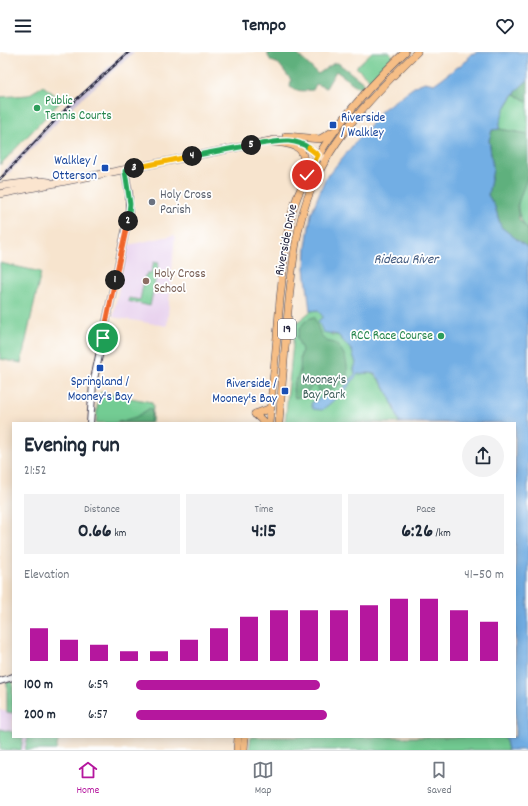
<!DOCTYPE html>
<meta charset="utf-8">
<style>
:root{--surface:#fff;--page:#f2f2f3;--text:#1f2937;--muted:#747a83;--line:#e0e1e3;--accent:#b5179e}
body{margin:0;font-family:Dekko,sans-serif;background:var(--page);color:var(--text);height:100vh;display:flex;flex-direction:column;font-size:15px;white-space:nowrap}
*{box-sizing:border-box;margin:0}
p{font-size:13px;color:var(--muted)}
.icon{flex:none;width:22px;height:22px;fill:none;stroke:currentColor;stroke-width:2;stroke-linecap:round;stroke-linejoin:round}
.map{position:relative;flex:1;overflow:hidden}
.drawer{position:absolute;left:12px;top:370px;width:504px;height:316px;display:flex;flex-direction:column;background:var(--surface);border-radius:0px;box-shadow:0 2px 10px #0003}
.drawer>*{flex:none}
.pin{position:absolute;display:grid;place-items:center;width:34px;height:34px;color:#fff;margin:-17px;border:2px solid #fff;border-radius:50%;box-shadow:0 1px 4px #0007}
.km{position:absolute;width:20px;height:20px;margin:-10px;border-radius:50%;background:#222;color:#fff;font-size:11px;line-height:20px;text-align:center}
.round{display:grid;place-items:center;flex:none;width:42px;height:42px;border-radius:21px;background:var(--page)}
.summary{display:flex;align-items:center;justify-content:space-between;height:68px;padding:0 12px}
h1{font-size:22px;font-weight:700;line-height:30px}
.metrics{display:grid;grid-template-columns:repeat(3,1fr);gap:6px;height:68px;padding:4px 12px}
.metrics div{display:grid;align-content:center;border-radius:0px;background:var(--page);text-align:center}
.metrics b{font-size:20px;font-weight:700}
.metrics small{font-size:11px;font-weight:400}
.metrics p{font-size:11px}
.chart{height:112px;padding:8px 12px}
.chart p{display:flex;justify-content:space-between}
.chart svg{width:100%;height:72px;margin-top:4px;stroke:var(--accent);stroke-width:6}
ul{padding:0 12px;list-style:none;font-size:13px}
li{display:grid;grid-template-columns:64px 48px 1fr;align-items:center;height:30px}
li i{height:10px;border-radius:5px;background:var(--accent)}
header{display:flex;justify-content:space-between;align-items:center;height:52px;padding:0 12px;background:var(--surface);font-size:18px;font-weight:700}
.dock{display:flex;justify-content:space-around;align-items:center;height:56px;border-top:1px solid var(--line);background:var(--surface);font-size:11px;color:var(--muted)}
.dock a{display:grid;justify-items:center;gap:2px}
.dock .on{color:var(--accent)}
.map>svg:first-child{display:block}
.built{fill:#e8d2ee}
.industrial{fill:#c9bfd7}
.green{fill:#73cc93;stroke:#4a7767}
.forest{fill:#5eb07d;stroke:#40695c}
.water{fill:#72aee4;stroke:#4a6890}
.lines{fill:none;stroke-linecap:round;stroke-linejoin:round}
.tertiary-casing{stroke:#423f51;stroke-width:8}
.secondary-casing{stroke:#423f51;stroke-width:8}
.primary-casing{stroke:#423f51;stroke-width:8}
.tertiary{stroke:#fff;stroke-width:6}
.secondary{stroke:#fbe5cf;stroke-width:7}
.primary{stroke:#f6be86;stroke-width:7}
.rail-casing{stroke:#22223b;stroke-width:2.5}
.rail{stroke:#fff;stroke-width:1;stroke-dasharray:3;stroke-linecap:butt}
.split-1-casing{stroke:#fff;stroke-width:8}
.split-2-casing{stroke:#fff;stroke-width:8}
.split-3-casing{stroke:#fff;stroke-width:8}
.split-4-casing{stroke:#fff;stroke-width:8}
.split-5-casing{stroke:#fff;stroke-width:8}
.split-6-casing{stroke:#fff;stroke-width:8}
.split-7-casing{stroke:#fff;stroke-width:8}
.split-1{stroke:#f0652b;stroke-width:5}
.split-2{stroke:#f0652b;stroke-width:5}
.split-3{stroke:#22a559;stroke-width:5}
.split-4{stroke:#f5b400;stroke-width:5}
.split-5{stroke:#22a559;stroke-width:5}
.split-6{stroke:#22a559;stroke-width:5}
.split-7{stroke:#f5b400;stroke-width:5}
.leisure-dot{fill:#2e9e5b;stroke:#fff;stroke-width:1.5}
.transit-dot{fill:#1a4fb4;stroke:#fff;stroke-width:1.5}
.worship-dot{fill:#6b7280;stroke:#fff;stroke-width:1.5}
.education-dot{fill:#8d6e63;stroke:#fff;stroke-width:1.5}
.labels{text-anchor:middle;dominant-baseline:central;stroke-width:3.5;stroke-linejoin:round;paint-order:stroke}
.shield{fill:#fff;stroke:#646476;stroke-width:1}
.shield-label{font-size:12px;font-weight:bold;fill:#22223b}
.leisure-label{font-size:13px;fill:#27864d;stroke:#fff;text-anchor:start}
.transit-label{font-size:13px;fill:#164399;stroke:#fff;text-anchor:end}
.worship-label{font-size:13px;fill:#5b616d;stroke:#fff;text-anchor:start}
.street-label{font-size:13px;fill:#22223b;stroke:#fff}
.education-label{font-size:13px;fill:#785e54;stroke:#fff;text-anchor:start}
.park-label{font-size:13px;fill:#3e5e5a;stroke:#fff}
.water-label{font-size:14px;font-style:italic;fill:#425a7f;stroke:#fff}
</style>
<header><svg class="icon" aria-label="menu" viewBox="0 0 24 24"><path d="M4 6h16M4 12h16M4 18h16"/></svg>Tempo<svg class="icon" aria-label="heart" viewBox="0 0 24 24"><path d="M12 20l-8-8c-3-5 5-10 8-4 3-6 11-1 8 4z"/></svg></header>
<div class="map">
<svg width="528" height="698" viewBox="0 0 528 698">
<rect width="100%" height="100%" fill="#fff"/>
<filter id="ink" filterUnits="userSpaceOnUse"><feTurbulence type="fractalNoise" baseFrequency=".025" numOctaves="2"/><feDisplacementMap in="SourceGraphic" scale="8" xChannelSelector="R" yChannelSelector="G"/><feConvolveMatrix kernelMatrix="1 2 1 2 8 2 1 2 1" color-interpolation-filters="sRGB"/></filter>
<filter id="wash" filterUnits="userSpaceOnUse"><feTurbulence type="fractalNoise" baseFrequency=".012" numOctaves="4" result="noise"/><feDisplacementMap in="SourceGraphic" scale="16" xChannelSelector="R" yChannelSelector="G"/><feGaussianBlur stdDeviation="0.9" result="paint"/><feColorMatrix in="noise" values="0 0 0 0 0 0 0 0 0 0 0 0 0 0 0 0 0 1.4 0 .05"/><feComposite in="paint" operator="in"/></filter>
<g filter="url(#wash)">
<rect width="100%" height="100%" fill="#f7e4ce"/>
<g class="built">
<polygon points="175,183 167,274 113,265 128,193"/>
<polygon points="0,658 13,661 13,685 28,685 25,698 0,698"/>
</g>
<polygon class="industrial" points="125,0 134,0 68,59 6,124 2,121 64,55"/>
<g class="green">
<polygon points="372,0 389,0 393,4 371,29 356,15"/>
<polygon points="43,34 62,48 0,113 0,45 28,43"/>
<polygon points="518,36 515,42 528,50 528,82 499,77 500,64"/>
<path d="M528 123V178C513 159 516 143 528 123Z"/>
<polygon points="154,210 159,211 150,254 128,249 129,246 140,248 145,223 146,224 147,221 151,221"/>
<polygon points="0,211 41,220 21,311 0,307"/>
<path d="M318 258 324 265 323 276 332 283H338L352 299 356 311 354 317 356 322C362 322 369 319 374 323 384 330 397 360 399 371H285L295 272 311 259Z"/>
<polygon points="101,340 151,350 153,353 152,371 96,371 98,343"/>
<polygon points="13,628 13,661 7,660 7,630"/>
<polygon points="0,677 13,680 13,685 23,685 21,698 0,698"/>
<polygon points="28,685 59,685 56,698 25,698"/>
<polygon points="251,685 505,685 508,698 249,698"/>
</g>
<g class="forest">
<path d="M268 0H295L318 22 334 11H338L364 31 363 34 360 36 356 34 336 19 326 36 316 32 313 38C304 39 298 40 290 35L291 28 279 12 271 9 268 4Z"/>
<polygon points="528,28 528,50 515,42 518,36"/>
<polygon points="499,77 528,82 528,123 517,154 519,167 528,178 528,196 501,175 495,155 488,143 493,117 489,88 492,78"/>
<path d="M314 265C317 271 319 283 325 288 328 290 332 290 334 291 346 299 348 312 347 325 343 331 326 343 319 341V337L314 332C308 339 305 344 295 346 289 333 299 326 300 318 301 308 299 308 302 298L297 286C300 276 302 268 314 265Z"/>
<polygon points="150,356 152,360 150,371 115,371 136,365"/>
</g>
<path class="water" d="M477 0H528V28C513 40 501 58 499 77L492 78 489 88 493 117 488 143 495 155 501 175 528 196V698H508L505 685H515V371H399C397 360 383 327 374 322 369 320 363 322 358 322L344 340 322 358 313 357 311 351 325 344 333 345 342 338 355 322 354 317 356 311 352 299 338 283 323 280 318 269 323 265 318 258 310 259 305 216 306 195 311 162 325 127 382 58 417 33 425 30 434 32 469 7 468 5 472 1 474 2Z"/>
</g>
<g filter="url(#ink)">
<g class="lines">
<g class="tertiary-casing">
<g id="tertiary">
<polyline points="90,371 93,332 129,162 129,142 125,119"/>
<polyline points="0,629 13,625"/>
</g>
</g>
<g class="secondary-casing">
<g id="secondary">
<polyline points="0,134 41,129 49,130"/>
<polyline points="0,142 275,88 298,90 326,108"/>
</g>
</g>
<g class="primary-casing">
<g id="primary">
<polyline points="286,84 320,87 332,80"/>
<path d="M269 90C299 91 309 96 302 127"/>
<polyline points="255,362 271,356"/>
<polyline points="255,362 265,371"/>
<path d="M269 371C273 330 277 288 280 247 284 213 285 175 298 143 320 90 364 39 405 0"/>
<path d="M279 371C282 334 285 297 288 259 292 217 295 174 312 135 334 83 377 39 417 0"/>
<polyline points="237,698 238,685"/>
<polyline points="244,698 245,685"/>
</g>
</g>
<use href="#tertiary" class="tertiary"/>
<use href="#secondary" class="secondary"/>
<use href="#primary" class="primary"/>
<g class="rail-casing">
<polyline id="rail" points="0,127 66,57 129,0"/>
</g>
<use href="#rail" class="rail"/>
</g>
</g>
<g class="lines" filter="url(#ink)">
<g class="split-1-casing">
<polyline id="split-1" points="103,286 115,228"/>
</g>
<g class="split-2-casing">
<polyline id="split-2" points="115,228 128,169"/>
</g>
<g class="split-3-casing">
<polyline id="split-3" points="128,169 130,152 125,119 134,116"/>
</g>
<g class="split-4-casing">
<polyline id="split-4" points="134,116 192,104"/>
</g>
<g class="split-5-casing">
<polyline id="split-5" points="192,104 251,93"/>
</g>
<g class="split-6-casing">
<path id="split-6" d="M251 93C273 92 289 83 309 96"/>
</g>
<g class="split-7-casing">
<polyline id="split-7" points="307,123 318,103 309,96"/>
</g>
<use href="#split-1" class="split-1"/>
<use href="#split-2" class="split-2"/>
<use href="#split-3" class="split-3"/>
<use href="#split-4" class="split-4"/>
<use href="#split-5" class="split-5"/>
<use href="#split-6" class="split-6"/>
<use href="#split-7" class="split-7"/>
</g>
<g class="leisure-dot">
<circle cx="37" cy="56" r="4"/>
<circle cx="441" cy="284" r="4"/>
</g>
<g class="transit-dot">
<rect x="329" y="69" width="8" height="8" rx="2"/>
<rect x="101" y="112" width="8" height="8" rx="2"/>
<rect x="96" y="312" width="8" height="8" rx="2"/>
<rect x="281" y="335" width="8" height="8" rx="2"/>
</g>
<circle class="worship-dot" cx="152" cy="150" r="4"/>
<circle class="education-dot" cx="146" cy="229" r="4"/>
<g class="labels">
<rect class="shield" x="278" y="267" width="18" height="20" rx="3"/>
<g class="shield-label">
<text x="287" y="277">19</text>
</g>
<g class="leisure-label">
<text x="45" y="49">Public<tspan x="45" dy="15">Tennis Courts</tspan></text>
<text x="433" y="284" text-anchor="end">RCC Race Course</text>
</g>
<g class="transit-label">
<text x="341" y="66" text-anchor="start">Riverside<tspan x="341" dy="15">/ Walkley</tspan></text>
<text x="97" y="109">Walkley /<tspan x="97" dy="15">Otterson</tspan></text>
<text x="100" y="330" text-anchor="middle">Springland /<tspan x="100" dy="15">Mooney's Bay</tspan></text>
<text x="277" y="332">Riverside /<tspan x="277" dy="15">Mooney's Bay</tspan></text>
</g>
<g class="worship-label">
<text x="160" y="143">Holy Cross<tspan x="160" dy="15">Parish</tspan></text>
</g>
<g class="street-label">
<text transform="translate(287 188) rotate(-79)">Riverside Drive</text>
</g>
<g class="education-label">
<text x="154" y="222">Holy Cross<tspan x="154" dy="15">School</tspan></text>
</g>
<g class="park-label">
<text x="324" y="328">Mooney's<tspan x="324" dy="15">Bay Park</tspan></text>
</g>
<g class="water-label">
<text x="406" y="208">Rideau River</text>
</g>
</g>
</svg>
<div class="pin" style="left:103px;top:286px;background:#1e9e55"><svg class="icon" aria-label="arrive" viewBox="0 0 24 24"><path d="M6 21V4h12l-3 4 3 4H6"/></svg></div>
<div class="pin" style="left:307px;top:123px;background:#d93025"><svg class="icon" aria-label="check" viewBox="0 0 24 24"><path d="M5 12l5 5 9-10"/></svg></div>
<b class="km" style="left:115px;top:228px">1</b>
<b class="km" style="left:128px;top:169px">2</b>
<b class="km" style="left:134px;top:116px">3</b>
<b class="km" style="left:192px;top:104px">4</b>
<b class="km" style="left:251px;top:93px">5</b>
<section class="drawer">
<div class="summary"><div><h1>Evening run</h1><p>21:52</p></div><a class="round"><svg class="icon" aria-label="share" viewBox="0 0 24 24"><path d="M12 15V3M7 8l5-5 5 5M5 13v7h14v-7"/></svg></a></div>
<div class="metrics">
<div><p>Distance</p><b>0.66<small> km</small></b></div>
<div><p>Time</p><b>4:15</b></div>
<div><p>Pace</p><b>6:26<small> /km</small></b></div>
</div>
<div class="chart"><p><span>Elevation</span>41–50 m</p>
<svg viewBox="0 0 160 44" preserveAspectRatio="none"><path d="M5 44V24M15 44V31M25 44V34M35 44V38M45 44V38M55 44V31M65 44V24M75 44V17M85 44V13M95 44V13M105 44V13M115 44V10M125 44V6M135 44V6M145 44V13M155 44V20"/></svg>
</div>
<ul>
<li><b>100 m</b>6:59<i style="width:50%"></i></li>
<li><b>200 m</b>6:57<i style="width:52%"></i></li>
</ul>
</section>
</div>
<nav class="dock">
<a class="on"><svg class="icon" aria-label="home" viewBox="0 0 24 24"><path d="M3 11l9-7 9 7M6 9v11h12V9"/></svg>Home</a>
<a><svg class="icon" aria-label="map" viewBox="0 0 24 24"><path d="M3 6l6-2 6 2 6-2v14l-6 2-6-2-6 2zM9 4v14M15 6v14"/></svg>Map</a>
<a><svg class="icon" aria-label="saved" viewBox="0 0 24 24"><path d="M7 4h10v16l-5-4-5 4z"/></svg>Saved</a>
</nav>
